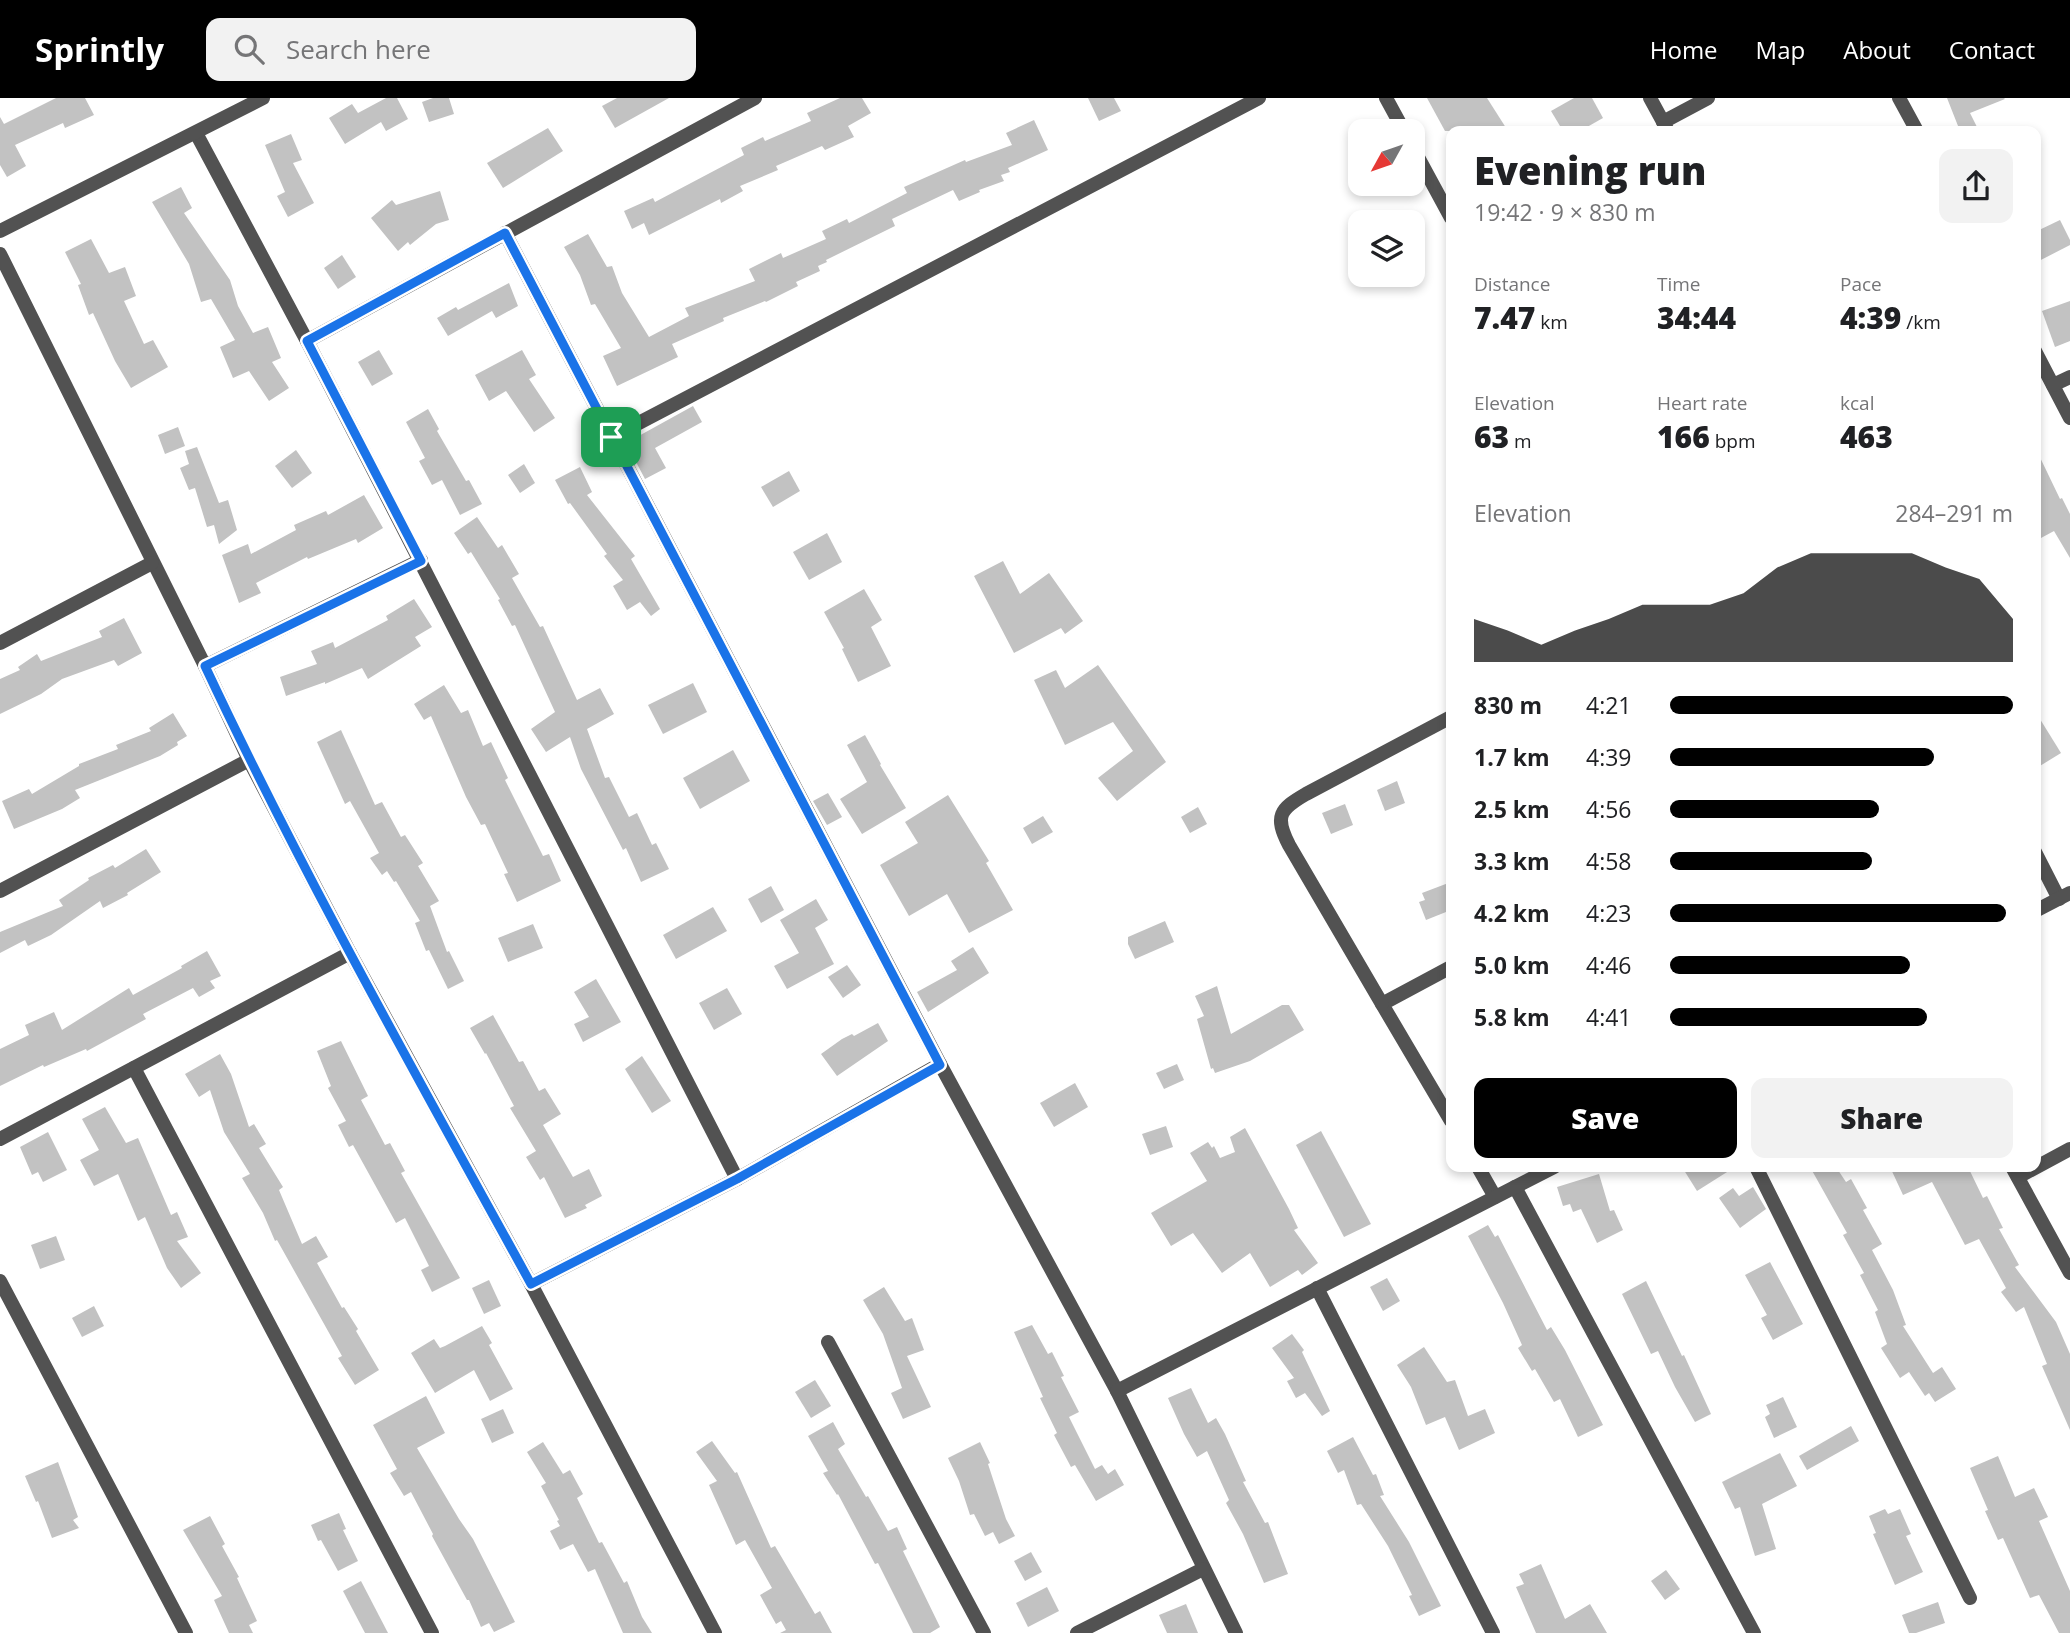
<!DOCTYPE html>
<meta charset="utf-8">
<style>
:root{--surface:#fff;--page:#f2f2f2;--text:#202124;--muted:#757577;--accent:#000}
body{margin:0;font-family:"Open Sans",sans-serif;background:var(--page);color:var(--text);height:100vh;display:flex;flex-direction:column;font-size:26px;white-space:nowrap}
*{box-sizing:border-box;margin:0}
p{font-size:23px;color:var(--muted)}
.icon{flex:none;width:38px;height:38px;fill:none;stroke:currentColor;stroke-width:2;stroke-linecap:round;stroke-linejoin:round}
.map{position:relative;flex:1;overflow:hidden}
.panel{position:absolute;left:1446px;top:28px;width:595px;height:1046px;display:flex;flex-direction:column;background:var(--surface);border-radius:14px;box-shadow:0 4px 10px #0003}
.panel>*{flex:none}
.needle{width:46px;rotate:230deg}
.fabs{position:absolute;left:1348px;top:21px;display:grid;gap:14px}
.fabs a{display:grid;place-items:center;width:77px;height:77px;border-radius:14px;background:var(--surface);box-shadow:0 4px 10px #0003;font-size:35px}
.pin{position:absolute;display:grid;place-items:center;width:60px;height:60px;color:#fff;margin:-30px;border-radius:14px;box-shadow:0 4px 10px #0006}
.round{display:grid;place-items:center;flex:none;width:74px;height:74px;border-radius:14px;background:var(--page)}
.headline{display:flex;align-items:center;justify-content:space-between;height:119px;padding:0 28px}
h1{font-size:38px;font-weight:800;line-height:52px}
.metrics{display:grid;grid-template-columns:repeat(3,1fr);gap:10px;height:119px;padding:7px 28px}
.metrics div{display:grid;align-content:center}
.metrics b{font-size:30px;font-weight:800}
.metrics small{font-size:19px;font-weight:400}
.metrics p{font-size:19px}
.chart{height:196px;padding:14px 28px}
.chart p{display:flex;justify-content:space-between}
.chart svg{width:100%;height:126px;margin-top:7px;fill:var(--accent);opacity:.7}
.action{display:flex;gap:14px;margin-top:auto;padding:14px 28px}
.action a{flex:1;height:80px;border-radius:14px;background:var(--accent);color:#fff;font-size:28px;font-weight:800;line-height:80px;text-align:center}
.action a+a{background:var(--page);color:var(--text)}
ul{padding:0 28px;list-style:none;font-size:23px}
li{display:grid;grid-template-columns:112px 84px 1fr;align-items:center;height:52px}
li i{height:18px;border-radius:9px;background:var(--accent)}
header{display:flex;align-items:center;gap:42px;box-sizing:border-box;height:98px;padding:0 35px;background:var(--accent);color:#fff}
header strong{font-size:33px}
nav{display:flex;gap:38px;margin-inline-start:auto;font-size:24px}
.search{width:490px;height:63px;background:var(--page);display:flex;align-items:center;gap:18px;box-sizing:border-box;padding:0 24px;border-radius:14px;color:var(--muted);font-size:26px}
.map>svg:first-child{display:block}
.building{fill:#c2c2c2}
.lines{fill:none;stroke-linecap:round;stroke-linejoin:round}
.street{stroke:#525252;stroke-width:14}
.route-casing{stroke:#fff;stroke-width:14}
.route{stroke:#1a73e8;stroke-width:9}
</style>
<header>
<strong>Sprintly</strong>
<div class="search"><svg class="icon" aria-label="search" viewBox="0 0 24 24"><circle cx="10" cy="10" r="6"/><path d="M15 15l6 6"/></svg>Search here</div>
<nav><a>Home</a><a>Map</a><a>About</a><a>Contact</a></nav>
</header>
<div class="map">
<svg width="2070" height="1535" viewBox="0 0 2070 1535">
<rect width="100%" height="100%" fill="#fff"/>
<g class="building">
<polygon points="56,0 85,0 94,17 65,30 63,25 15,47 26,68 7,79 0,67 0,19 4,26"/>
<polygon points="386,0 397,0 408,21 386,33 381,24 345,46 329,20 352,6 358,15"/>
<polygon points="433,0 449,0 454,16 429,24 422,4"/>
<polygon points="617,0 669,0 615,30 602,8"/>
<polygon points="840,0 862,0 871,15 848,28 854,39 825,52 822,48 776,68 778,72 740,88 743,93 721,105 720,101 649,137 644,125 632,131 624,113 653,100 655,104 744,57 741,50 763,39 765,43 811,23 807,15"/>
<polygon points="1088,0 1114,0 1121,13 1099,23"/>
<polygon points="1427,0 1487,0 1508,33 1445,33"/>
<polygon points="1574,0 1592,0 1603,20 1580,33 1563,33 1551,13"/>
<polygon points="1947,0 2004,0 2005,1 1970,15 1979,33 1960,33"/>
<polygon points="1034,22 1048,52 1008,70 1010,74 1001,77 1004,83 979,92 980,94 959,103 953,92 892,121 895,128 826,162 827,164 818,168 820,173 796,184 798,188 766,204 765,203 723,220 724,223 672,246 678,259 617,288 603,258 621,250 595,206 591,207 580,177 564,149 588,136 607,169 612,168 622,195 649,239 689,218 685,210 755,183 749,171 781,155 783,160 826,141 822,133 847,121 849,125 907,95 904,89 965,62 966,64 1012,47 1006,35"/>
<polygon points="548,30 563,53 503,90 487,65"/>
<polygon points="291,36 302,62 293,65 314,105 288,119 277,98 285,94 265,47"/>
<polygon points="181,89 192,110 184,115 230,182 238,208 253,235 268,229 281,260 272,264 289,290 269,303 249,273 233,280 220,249 235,242 211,201 201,204 189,166 152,104"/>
<polygon points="440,93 449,122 436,126 410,147 408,144 398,153 371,120 392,102 396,107"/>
<polygon points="2060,122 2070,142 2070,147 2035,165 2035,134"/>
<polygon points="91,141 109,175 125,169 136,198 124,203 144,246 153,242 168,269 131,290 115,263 93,215 89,217 78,187 81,186 65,154"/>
<polygon points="342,157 356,179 338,191 324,170"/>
<polygon points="509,185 518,208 496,220 492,213 448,238 437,220 456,209 458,212"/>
<polygon points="2070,203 2070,243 2055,249 2042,213"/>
<polygon points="379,252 393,276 372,288 358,264"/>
<polygon points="522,252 536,277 529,281 555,320 534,334 506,293 489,303 475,277"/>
<polygon points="693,308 702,324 655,350 666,370 645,381 626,345"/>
<polygon points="428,311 439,331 437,333 466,383 469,382 482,406 460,417 442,382 432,387 419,363 425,360 406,324"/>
<polygon points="178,329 185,348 165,356 158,337"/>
<polygon points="197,349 219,405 228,402 237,432 219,446 214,427 207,429 195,390 189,392 180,370 189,366 185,353"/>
<polygon points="2035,349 2060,401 2062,400 2070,416 2070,460 2054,433 2041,440 2035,429"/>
<polygon points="296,352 312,375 292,390 275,368"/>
<polygon points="524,366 535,385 520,395 508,377"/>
<polygon points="580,369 592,394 587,397 635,458 631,461 660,511 651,518 640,504 627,512 613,488 623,482 604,458 607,456 570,405 568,406 555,382"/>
<polygon points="789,373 800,393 773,409 761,389"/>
<polygon points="364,397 383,430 358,445 356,441 308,461 307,459 256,485 261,495 239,505 222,457 248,446 251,456 296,432 294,427 326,413 328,417"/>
<polygon points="477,419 498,450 502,447 519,476 512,480 540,529 543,528 577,602 600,590 614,616 587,631 605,680 609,679 629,719 637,715 652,747 656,745 669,771 641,784 626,750 623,752 581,671 570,639 546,654 531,631 555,614 515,527 512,528 498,502 500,501 471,454 468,456 454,435"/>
<polygon points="827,435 842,464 809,482 793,454"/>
<polygon points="1003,463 1020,496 1049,475 1083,523 1065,536 1061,530 1014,555 974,478"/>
<polygon points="864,491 882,522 871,529 891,568 858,584 842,551 844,550 824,514"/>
<polygon points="414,501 432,529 415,539 421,548 368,581 362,570 325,586 325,584 286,598 280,579 317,566 311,553 333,544 335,550 388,522 386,518"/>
<polygon points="124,520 142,555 118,568 114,562 62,581 41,596 0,616 0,581 20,572 18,569 37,556 41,563 102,539 99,533"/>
<polygon points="1098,567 1166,664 1117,703 1098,680 1133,653 1113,624 1065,647 1034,582 1056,572 1065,590"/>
<polygon points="693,585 707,614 663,636 648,607"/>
<polygon points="444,587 461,615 468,612 483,648 491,644 508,680 505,682 543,758 549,756 561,783 517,804 504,776 508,775 485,726 481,727 466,699 431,618 424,622 414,606"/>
<polygon points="2035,613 2061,655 2035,671"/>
<polygon points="173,615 187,638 177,644 178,647 160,658 75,692 80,700 62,711 14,731 2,703 29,691 32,696 79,668 79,666 118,651 116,647 151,633 149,630"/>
<polygon points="341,632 375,707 382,704 401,739 405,737 423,765 418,768 439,803 430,808 447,854 449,853 464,883 448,891 429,852 426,853 415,825 420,823 396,783 394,784 387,773 382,777 370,760 379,755 350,703 345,706 317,644"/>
<polygon points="865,637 881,666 880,667 906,710 862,736 840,701 867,684 847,647"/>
<polygon points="733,652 750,683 700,711 683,680"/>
<polygon points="1397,683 1405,705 1385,713 1377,692"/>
<polygon points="828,695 842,719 827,727 813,703"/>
<polygon points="948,697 989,763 986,765 1013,812 969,835 947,796 909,818 880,767 918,745 905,724"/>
<polygon points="1345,706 1353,727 1331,736 1322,715"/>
<polygon points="1198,709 1207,726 1190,735 1181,719"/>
<polygon points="1043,718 1053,734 1032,746 1023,730"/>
<polygon points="146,751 161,774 127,795 128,797 103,810 100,803 51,837 28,848 25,842 0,855 0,834 63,808 59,802 89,782 88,780 113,767 115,770"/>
<polygon points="1451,784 1451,812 1426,822 1419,804 1425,802 1422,795"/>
<polygon points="771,788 784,812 761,825 748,801"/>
<polygon points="816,801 828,822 815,830 834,866 787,891 774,868 799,855 780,822"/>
<polygon points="713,809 727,833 676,861 663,837"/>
<polygon points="1165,823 1174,844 1135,861 1128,846 1128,839"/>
<polygon points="533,826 543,850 508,864 498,840"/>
<polygon points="973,849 989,875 928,914 917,894 957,872 951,863"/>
<polygon points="207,853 221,878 210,883 215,890 199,899 193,890 143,916 146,921 87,953 86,951 44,969 43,967 0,988 0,951 29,937 25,927 54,914 62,932 129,890 133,897 182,870 181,868"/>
<polygon points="847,867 861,887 843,900 828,879"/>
<polygon points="596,881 621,924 583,944 574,926 589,919 574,894"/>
<polygon points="1217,888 1231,936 1282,907 1289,907 1304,932 1250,963 1215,975 1213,970 1211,971 1197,921 1204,918 1195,898"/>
<polygon points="727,890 742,916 714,932 699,905"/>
<polygon points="493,917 519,964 523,963 539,993 545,990 561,1016 543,1027 573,1079 589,1071 602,1098 585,1107 587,1110 565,1120 544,1079 540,1082 526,1059 536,1053 510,1010 514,1008 486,955 485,956 470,930"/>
<polygon points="878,925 888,943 837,978 821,956 842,941 852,936 854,938"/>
<polygon points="341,943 368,998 361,1002 385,1047 390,1045 405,1073 401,1075 460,1180 432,1194 421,1172 429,1168 405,1120 396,1125 353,1047 349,1049 338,1027 346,1023 328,990 331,988 317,953"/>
<polygon points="220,956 231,976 249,1029 254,1026 266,1046 259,1050 283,1089 279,1092 302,1146 316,1138 328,1159 317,1165 342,1210 344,1209 358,1231 356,1233 379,1272 355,1287 338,1260 342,1258 277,1142 275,1143 263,1115 242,1080 250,1076 224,1034 210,992 199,999 185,976"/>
<polygon points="642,958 671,1003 652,1015 625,971"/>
<polygon points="1177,966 1184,982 1164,991 1156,975"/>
<polygon points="1075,985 1088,1009 1054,1029 1040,1005"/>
<polygon points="105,1009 126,1045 138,1040 171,1117 177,1114 188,1139 177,1143 201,1175 181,1190 167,1170 145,1119 138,1123 118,1076 94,1088 80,1062 99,1052 82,1021"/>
<polygon points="1166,1028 1173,1049 1150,1057 1142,1036"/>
<polygon points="1245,1030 1289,1111 1298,1130 1294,1132 1318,1165 1302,1177 1298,1172 1270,1189 1250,1155 1222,1175 1193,1135 1171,1148 1151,1115 1207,1083 1190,1055 1208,1044 1212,1050 1214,1048 1220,1060 1235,1054 1230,1039"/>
<polygon points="1321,1033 1371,1126 1344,1139 1296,1047"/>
<polygon points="48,1034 67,1072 43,1084 38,1074 32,1077 20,1049"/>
<polygon points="1682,1069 1735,1069 1697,1093"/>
<polygon points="1810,1069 1836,1069 1846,1084 1851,1081 1867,1110 1863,1112 1882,1146 1872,1152 1893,1192 1906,1227 1903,1228 1933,1275 1942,1269 1956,1291 1935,1304 1929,1295 1925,1298 1909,1274 1900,1280 1881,1250 1887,1246 1875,1214 1878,1212 1860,1177 1864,1175 1843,1137 1847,1135"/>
<polygon points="1890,1069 1968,1069 1983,1100 1987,1098 2003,1130 1999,1131 2019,1167 2015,1169 2056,1224 2070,1256 2070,1332 2042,1268 2047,1266 2024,1209 2016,1214 2001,1194 2006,1190 1979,1141 1965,1147 1932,1084 1903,1097"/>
<polygon points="1599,1076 1610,1113 1614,1112 1623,1132 1597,1145 1581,1111 1573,1114 1570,1106 1563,1108 1557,1089"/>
<polygon points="1753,1089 1766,1111 1740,1130 1719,1100 1733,1090 1739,1098"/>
<polygon points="1488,1127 1495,1139 1498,1137 1547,1232 1551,1229 1565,1252 1603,1327 1578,1339 1560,1301 1554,1304 1535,1271 1532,1273 1518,1250 1522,1247 1503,1205 1468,1138"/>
<polygon points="56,1138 65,1162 40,1171 31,1147"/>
<polygon points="1770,1164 1803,1226 1773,1242 1761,1220 1767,1217 1745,1177"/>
<polygon points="1387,1180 1400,1203 1383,1213 1370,1189"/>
<polygon points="489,1182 501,1208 484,1216 472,1190"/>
<polygon points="1646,1183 1682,1258 1684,1257 1711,1316 1695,1324 1675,1289 1658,1253 1651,1256 1622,1196"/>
<polygon points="884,1189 905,1223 912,1220 924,1252 907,1258 931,1309 903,1321 891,1295 902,1290 883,1236 863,1202"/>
<polygon points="94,1208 104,1228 82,1239 72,1220"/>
<polygon points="1032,1227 1048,1256 1052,1254 1064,1278 1061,1279 1079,1314 1069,1319 1095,1371 1102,1367 1108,1376 1115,1371 1124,1387 1096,1403 1075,1367 1071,1369 1054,1337 1057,1335 1040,1300 1043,1299 1014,1234"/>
<polygon points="482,1228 492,1245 489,1247 513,1291 490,1303 474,1272 435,1295 411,1255 434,1241 440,1250 445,1248"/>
<polygon points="1292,1236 1304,1252 1302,1254 1330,1313 1322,1318 1305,1295 1296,1300 1287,1283 1294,1280 1272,1250"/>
<polygon points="1424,1249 1447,1284 1455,1282 1468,1318 1485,1311 1495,1335 1459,1352 1445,1319 1426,1327 1411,1289 1397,1267"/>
<polygon points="815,1282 831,1308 811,1320 795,1294"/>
<polygon points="1191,1290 1208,1325 1216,1320 1225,1336 1246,1383 1243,1384 1265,1425 1268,1424 1288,1476 1264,1485 1243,1436 1226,1405 1229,1402 1207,1353 1197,1359 1184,1336 1168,1300"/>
<polygon points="426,1298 445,1335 417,1350 459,1421 473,1441 515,1524 494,1534 489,1525 481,1529 469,1502 467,1502 432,1438 433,1436 411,1394 404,1398 390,1375 397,1371 373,1327"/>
<polygon points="1783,1299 1797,1329 1774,1340 1765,1319 1770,1316 1766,1307"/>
<polygon points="503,1311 514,1335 492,1345 481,1321"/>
<polygon points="833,1324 845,1346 838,1351 866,1399 868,1398 888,1433 897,1429 907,1451 903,1453 940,1529 930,1535 913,1535 878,1465 875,1466 838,1396 837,1397 823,1375 828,1373 808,1338"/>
<polygon points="1851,1328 1859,1343 1807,1372 1799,1358"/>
<polygon points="1353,1339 1373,1377 1376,1376 1384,1397 1380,1398 1409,1444 1441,1508 1419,1518 1409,1498 1412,1497 1388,1448 1361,1406 1357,1407 1344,1372 1338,1375 1327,1353"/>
<polygon points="712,1343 735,1375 737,1374 771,1450 775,1448 815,1516 820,1513 832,1535 780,1535 786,1532 781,1523 776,1526 760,1497 772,1490 745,1442 736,1447 709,1387 717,1383 696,1354"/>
<polygon points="543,1344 563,1376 570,1372 583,1396 577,1400 599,1445 602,1444 624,1485 627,1483 642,1519 652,1535 623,1535 595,1471 588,1474 573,1446 560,1452 550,1433 560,1428 557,1423 559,1422 541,1388 546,1385 527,1354"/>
<polygon points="980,1344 990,1365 988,1366 1006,1421 1015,1438 999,1446 993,1434 985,1438 974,1416 970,1417 959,1383 948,1360"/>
<polygon points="1780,1355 1797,1388 1762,1406 1776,1451 1755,1458 1740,1409 1735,1411 1722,1384"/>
<polygon points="1998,1358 2015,1399 2034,1390 2048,1419 2039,1423 2070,1493 2070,1535 2059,1535 2039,1497 2030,1500 2003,1440 1998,1442 1985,1413 1988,1412 1970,1370"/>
<polygon points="58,1364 78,1419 73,1422 79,1430 52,1440 38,1403 36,1404 25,1378"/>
<polygon points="1885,1411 1888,1416 1900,1411 1911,1436 1906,1438 1923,1474 1895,1487 1873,1436 1876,1435 1869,1418"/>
<polygon points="339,1415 346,1431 343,1432 358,1463 338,1473 321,1442 318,1443 311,1427"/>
<polygon points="210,1418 225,1446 222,1448 239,1479 237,1480 257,1523 249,1527 253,1535 229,1535 214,1502 222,1498 183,1432"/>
<polygon points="1031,1454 1042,1474 1025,1483 1014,1463"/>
<polygon points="1541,1466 1565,1521 1590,1506 1607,1535 1536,1535 1516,1489 1524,1486 1519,1476"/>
<polygon points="1666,1472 1680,1491 1665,1502 1651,1483"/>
<polygon points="361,1483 388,1535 365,1535 343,1493"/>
<polygon points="1047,1489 1059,1513 1028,1529 1016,1505"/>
<polygon points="1938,1504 1945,1525 1916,1535 1909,1535 1902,1517"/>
<polygon points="1186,1506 1198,1535 1167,1535 1159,1517"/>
</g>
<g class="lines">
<g class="street">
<polyline points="1386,0 1404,33"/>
<polyline points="1650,0 1668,33"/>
<polyline points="1899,0 1917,33"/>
<polyline points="1663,24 1708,0"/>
<polyline points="196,35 307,243 755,0"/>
<polyline points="1412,48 1451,120"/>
<polyline points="0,133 263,0"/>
<polyline points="505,135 940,966 1117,1293 1236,1535"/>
<polyline points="0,156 205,568 249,662 350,855 531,1186 715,1535"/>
<polyline points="307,243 737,1081 531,1186"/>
<polyline points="2035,253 2070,320"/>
<polyline points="2053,287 2070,279"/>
<polyline points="612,339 1259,0"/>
<polyline points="0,545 152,465"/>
<polyline points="205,568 421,462"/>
<polyline points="2035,754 2059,801"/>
<polyline points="0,793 249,662"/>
<polyline points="2035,813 2070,795"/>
<polyline points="1451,869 1382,906 1451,1023"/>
<path d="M1382 906 1289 747C1274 718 1280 711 1306 696L1451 619"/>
<polyline points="134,970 432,1535"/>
<polyline points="0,1041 350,855"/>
<polyline points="1478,1069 1495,1099"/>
<polyline points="1756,1069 1970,1500"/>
<polyline points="2012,1069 2070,1175"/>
<polyline points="2018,1079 2070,1051"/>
<polyline points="737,1081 940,966"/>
<polyline points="1515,1089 1754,1535"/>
<polyline points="0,1183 186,1535"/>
<polyline points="1317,1190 1493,1535"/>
<polyline points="828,1244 984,1535"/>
<polyline points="1117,1293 1554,1069"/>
<polyline points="1077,1535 1203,1471"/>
</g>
</g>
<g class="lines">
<g class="route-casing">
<path id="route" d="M505 135 940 967 737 1081 531 1186C419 982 304 779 205 568L421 463 307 243Z"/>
</g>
<use href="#route" class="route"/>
</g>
</svg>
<div class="fabs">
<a><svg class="needle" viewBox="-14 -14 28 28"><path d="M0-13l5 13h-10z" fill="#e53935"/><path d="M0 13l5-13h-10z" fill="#757577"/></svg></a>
<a><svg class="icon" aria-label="layers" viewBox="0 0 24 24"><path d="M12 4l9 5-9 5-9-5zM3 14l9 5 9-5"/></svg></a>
</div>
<div class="pin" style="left:611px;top:339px;background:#1e9e55"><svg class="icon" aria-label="arrive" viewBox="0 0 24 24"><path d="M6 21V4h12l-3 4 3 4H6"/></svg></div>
<section class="panel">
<div class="headline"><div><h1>Evening run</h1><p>19:42 · 9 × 830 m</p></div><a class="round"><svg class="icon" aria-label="share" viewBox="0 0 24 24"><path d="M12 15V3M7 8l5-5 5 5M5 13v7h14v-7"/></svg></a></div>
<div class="metrics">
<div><p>Distance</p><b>7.47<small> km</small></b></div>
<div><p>Time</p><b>34:44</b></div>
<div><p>Pace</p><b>4:39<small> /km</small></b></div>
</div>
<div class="metrics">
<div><p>Elevation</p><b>63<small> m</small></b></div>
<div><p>Heart rate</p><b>166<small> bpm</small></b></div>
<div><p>kcal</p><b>463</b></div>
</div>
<div class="chart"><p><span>Elevation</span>284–291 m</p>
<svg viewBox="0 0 160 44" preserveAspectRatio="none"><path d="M0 44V29L10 33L20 38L30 33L40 29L50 24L60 24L70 24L80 20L90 11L100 6L110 6L120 6L130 6L140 11L150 15L160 29V44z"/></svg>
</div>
<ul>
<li><b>830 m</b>4:21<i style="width:100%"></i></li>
<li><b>1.7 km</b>4:39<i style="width:77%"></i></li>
<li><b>2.5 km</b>4:56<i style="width:61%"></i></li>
<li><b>3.3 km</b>4:58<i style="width:59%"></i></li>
<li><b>4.2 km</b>4:23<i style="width:98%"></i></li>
<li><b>5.0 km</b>4:46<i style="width:70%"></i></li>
<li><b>5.8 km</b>4:41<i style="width:75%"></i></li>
</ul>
<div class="action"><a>Save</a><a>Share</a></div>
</section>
</div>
